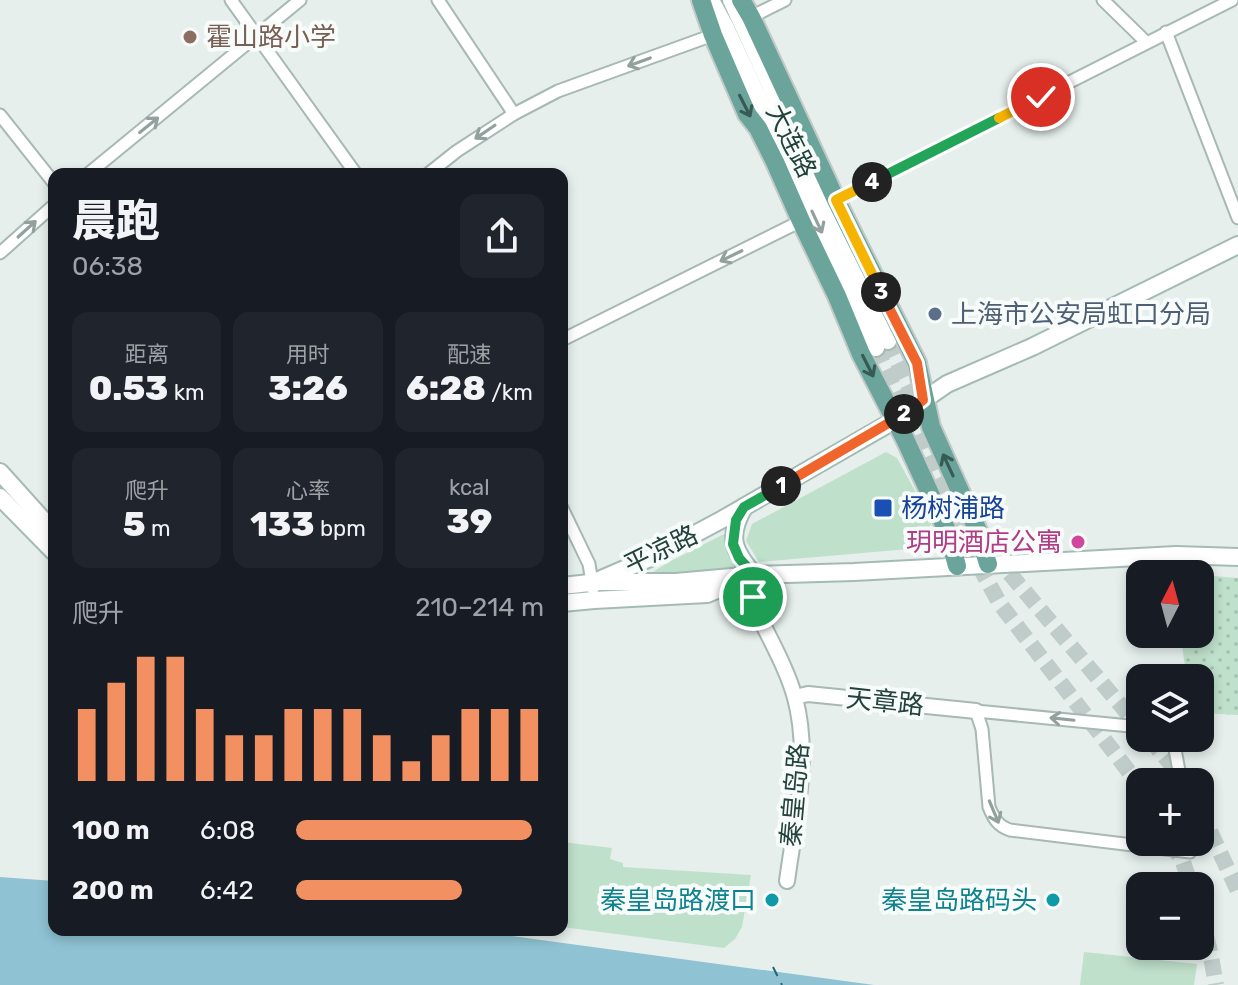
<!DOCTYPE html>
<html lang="zh">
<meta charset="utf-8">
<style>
:root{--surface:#171b24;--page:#20242c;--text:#f1f3f6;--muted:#9ea1a6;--accent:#f29061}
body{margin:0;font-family:Rubik,"Noto Sans SC",sans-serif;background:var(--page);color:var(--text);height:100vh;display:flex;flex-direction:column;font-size:30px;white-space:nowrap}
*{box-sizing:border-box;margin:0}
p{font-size:26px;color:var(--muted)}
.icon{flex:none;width:44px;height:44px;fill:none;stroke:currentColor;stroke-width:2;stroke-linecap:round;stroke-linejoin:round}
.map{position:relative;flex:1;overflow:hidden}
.details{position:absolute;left:48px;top:168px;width:520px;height:768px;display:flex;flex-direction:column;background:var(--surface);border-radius:16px;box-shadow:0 4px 12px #0003}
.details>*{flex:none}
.needle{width:52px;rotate:6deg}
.controls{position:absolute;left:1126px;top:560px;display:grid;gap:16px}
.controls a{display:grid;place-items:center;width:88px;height:88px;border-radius:16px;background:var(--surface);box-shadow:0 4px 12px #0003;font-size:40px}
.pin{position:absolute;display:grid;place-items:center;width:68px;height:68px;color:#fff;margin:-34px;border:4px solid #fff;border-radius:50%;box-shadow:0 2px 8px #0007}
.km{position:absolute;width:40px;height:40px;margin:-20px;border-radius:50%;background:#222;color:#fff;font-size:22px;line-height:40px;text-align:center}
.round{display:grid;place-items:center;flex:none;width:84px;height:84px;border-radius:16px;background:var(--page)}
.summary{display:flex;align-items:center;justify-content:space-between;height:136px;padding:0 24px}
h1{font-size:44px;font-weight:800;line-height:60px}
.stats{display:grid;grid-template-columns:repeat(3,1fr);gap:12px;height:136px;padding:8px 24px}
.stats div{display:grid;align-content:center;border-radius:16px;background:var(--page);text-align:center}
.stats b{font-size:34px;font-weight:800}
.stats small{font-size:22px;font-weight:400}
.stats p{font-size:22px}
.chart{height:224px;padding:16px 24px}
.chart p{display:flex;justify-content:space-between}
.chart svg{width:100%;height:144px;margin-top:8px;stroke:var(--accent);stroke-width:6}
ul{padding:0 24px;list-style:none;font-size:26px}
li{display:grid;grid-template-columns:128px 96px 1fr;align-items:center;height:60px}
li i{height:20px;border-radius:10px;background:var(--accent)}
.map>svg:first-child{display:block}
.grass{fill:url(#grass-dots)}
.park{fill:#bfe0cb}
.water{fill:#8fc3d3}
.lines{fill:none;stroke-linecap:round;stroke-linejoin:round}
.ferry{stroke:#1d677f;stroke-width:2;stroke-dasharray:10 8;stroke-linecap:butt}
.secondary-tunnel{stroke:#bfccc9;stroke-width:16;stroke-dasharray:16 8;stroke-linecap:butt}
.minor-casing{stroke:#a8b8b4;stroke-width:15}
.tertiary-casing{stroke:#a8b8b4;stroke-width:18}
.secondary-casing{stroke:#a4bbb5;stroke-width:20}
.primary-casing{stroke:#c2cac8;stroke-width:22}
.minor{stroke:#fff;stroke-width:11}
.tertiary{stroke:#fff;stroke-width:14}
.secondary{stroke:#fff;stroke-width:16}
.primary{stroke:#6ba49a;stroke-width:18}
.oneway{stroke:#92a09e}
.oneway2{stroke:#365a54}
.split-1-casing{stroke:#fff;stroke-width:16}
.split-2-casing{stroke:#fff;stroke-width:16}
.split-3-casing{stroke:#fff;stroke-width:16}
.split-4-casing{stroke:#fff;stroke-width:16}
.split-5-casing{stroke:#fff;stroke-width:16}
.split-6-casing{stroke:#fff;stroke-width:16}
.split-1{stroke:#22a559;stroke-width:10}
.split-2{stroke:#f0652b;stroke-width:10}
.split-3{stroke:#f0652b;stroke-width:10}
.split-4{stroke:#f5b400;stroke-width:10}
.split-5{stroke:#22a559;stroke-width:10}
.split-6{stroke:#f5b400;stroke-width:10}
.education-dot{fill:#8d6e63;stroke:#f7fbf9;stroke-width:3}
.service-dot{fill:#5c6f8a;stroke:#f7fbf9;stroke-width:3}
.transit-dot{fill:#1a4fb4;stroke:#f7fbf9;stroke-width:3}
.hotel-dot{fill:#d1479c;stroke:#f7fbf9;stroke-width:3}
.culture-dot{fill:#0f9aa8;stroke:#f7fbf9;stroke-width:3}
.labels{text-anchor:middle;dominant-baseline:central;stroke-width:8;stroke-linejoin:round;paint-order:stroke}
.education-label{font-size:26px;fill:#785e54;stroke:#f7fbf9;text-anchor:start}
.street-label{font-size:26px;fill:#24423c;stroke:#f7fbf9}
.service-label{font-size:26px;fill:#4e5e75;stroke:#f7fbf9;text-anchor:start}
.transit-label{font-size:26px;fill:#164399;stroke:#f7fbf9;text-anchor:start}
.hotel-label{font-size:26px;fill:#b23c85;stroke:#f7fbf9;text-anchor:end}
.culture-label{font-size:26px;fill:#0d838f;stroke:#f7fbf9;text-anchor:end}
</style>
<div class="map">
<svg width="1238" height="985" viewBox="0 0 1238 985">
<defs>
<pattern id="grass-dots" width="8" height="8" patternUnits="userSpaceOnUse" patternTransform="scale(2)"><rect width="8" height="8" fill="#bfe0cb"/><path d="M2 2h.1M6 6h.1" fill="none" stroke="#a4c1af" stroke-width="1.8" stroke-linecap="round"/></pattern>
</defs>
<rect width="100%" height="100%" fill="#e6efec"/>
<polygon class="grass" points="1200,575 1238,578 1238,715 1200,713 1200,678 1187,678 1180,634 1200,634"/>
<g class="park">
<polygon points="886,452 897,458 932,522 920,548 759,562 746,541 752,524"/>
<polygon points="728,532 737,568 647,576 667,563"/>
<polygon points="562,842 612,848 610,859 623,863 623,867 751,875 742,927 735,939 724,948 562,927"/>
<polygon points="1084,952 1197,964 1194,985 1080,985"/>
</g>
<polygon class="water" points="0,877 54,881 54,930 467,930 874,985 0,985"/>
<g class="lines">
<polyline class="ferry" points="773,967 782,985"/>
<g class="secondary-tunnel">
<polyline points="888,341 923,417"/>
<polyline points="876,348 951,515 1000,604 1140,786"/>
<polyline points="994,555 1140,728"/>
<polyline points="1149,738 1185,781"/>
<polyline points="1200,810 1238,891"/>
<polyline points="1171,842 1183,862 1191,886"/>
<polyline points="1200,913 1210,951 1216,985"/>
</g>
<g class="minor-casing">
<g id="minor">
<polyline points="231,0 356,174"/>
<polyline points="438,0 514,114"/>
<polyline points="1103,0 1146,42"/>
<polyline points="751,17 785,0"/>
<polyline points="1166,32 1238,218"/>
<polyline points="0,115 54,183"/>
<polyline points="88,174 300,0"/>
<polyline points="428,174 457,151 514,114 558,91 713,35"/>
<polyline points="836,200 1232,0"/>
<polyline points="0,253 54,205"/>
<polyline points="562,340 801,221"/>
<polyline points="562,508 589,564 593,589"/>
<path d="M1140 727 976 711 982 729 989 807C994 819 998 826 1010 830L1190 852 1189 842"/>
<polyline points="1173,738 1181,782"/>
</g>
</g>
<g class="tertiary-casing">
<g id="tertiary">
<path d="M754 575 753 597 755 608C768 636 787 668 795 698 811 757 795 821 787 881"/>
<polyline points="795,697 808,694 976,711"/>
</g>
</g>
<g class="secondary-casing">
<g id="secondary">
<polyline points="711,0 725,26 876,348"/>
<polyline points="731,0 888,341"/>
<polyline points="0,472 54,532"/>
<polyline points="0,497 54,552"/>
<path d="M744 507C727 537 733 550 754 575"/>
<polyline points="592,583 650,558 723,519 895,420 947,384 1032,347 1238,245"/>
<polyline points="562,586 599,582 676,582 754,575 854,572 1176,555 1238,557"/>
<polyline points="562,603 594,600 707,594 738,581"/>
</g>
</g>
<g class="primary-casing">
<g id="primary">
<polyline points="701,0 713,35 747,114 758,128 775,162 801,221 837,296 861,354 905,439 948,533 957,566"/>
<polyline points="741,0 751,17 836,200 917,363 931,427 978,531 988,564"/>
</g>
</g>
<use href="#minor" class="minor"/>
<use href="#tertiary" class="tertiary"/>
<use href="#secondary" class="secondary"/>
<use href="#primary" class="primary"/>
</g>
<defs><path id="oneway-shaft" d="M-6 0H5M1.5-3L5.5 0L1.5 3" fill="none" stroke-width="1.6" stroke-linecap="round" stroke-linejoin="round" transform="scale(2)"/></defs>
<g class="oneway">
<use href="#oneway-shaft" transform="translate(639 62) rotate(160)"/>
<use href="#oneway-shaft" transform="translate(149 125) rotate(-39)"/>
<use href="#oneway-shaft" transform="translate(485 132) rotate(146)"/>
<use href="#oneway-shaft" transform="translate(817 222) rotate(65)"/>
<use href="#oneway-shaft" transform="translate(27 229) rotate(-42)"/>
<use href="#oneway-shaft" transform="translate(731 256) rotate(154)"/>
<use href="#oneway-shaft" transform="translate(1062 719) rotate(-174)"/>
<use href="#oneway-shaft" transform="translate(994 812) rotate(67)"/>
</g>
<g class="oneway2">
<use href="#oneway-shaft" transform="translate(745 106) rotate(63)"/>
<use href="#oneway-shaft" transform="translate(868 366) rotate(63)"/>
<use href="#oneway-shaft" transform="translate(948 465) rotate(-115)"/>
</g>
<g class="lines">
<g class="split-1-casing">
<polyline id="split-1" points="753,597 754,575 739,558 733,544 736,520 744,507 781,486"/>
</g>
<g class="split-2-casing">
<polyline id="split-2" points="781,486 904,414"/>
</g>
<g class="split-3-casing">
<polyline id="split-3" points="881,292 917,363 923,400 904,414"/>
</g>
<g class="split-4-casing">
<polyline id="split-4" points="872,182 836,200 881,292"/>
</g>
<g class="split-5-casing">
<polyline id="split-5" points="872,182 999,118"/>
</g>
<g class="split-6-casing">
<polyline id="split-6" points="999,118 1041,97"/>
</g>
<use href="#split-1" class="split-1"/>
<use href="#split-2" class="split-2"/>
<use href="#split-3" class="split-3"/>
<use href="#split-4" class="split-4"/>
<use href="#split-5" class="split-5"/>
<use href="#split-6" class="split-6"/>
</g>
<circle class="education-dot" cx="190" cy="37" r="8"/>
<circle class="service-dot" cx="935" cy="314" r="8"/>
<rect class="transit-dot" x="873" y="498" width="20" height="20" rx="4"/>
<circle class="hotel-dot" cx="1078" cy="542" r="8"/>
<g class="culture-dot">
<circle cx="772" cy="900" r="8"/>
<circle cx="1053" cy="900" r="8"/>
</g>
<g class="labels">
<g class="education-label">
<text x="206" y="37">霍山路小学</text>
</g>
<g class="street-label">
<text transform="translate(791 141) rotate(63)">大连路</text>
<text transform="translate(661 550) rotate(-26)">平凉路</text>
<text transform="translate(885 702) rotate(6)">天章路</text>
<text transform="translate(795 795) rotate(-85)">秦皇岛路</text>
</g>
<g class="service-label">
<text x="951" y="314">上海市公安局虹口分局</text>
</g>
<g class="transit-label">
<text x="901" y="508">杨树浦路</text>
</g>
<g class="hotel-label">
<text x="1062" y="542">玥明酒店公寓</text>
</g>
<g class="culture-label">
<text x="756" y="900">秦皇岛路渡口</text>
<text x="1037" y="900">秦皇岛路码头</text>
</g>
</g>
</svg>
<div class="controls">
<a><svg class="needle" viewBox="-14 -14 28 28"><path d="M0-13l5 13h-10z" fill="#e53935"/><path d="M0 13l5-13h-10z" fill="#9ea1a6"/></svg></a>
<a><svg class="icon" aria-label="layers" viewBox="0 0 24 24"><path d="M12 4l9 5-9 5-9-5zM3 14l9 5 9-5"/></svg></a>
<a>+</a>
<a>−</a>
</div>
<div class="pin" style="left:753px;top:597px;background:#1e9e55"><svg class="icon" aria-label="arrive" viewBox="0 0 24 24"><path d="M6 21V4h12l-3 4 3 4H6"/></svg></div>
<div class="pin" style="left:1041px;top:97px;background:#d93025"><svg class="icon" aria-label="check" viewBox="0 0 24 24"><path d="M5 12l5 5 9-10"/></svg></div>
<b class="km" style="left:781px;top:486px">1</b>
<b class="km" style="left:904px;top:414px">2</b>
<b class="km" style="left:881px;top:292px">3</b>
<b class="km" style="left:872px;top:182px">4</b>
<section class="details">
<div class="summary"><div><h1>晨跑</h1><p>06:38</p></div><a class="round"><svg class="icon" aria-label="share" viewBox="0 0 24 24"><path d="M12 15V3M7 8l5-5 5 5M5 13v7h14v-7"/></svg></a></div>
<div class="stats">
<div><p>距离</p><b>0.53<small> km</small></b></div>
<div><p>用时</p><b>3:26</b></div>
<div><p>配速</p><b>6:28<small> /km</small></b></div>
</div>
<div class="stats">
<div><p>爬升</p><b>5<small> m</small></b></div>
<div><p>心率</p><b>133<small> bpm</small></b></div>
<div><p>kcal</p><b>39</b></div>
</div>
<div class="chart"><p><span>爬升</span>210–214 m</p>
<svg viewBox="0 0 160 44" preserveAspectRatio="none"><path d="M5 44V22M15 44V14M25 44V6M35 44V6M45 44V22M55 44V30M65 44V30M75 44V22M85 44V22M95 44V22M105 44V30M115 44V38M125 44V30M135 44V22M145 44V22M155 44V22"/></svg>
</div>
<ul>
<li><b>100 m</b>6:08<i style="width:95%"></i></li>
<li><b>200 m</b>6:42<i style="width:67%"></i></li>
</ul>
</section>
</div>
